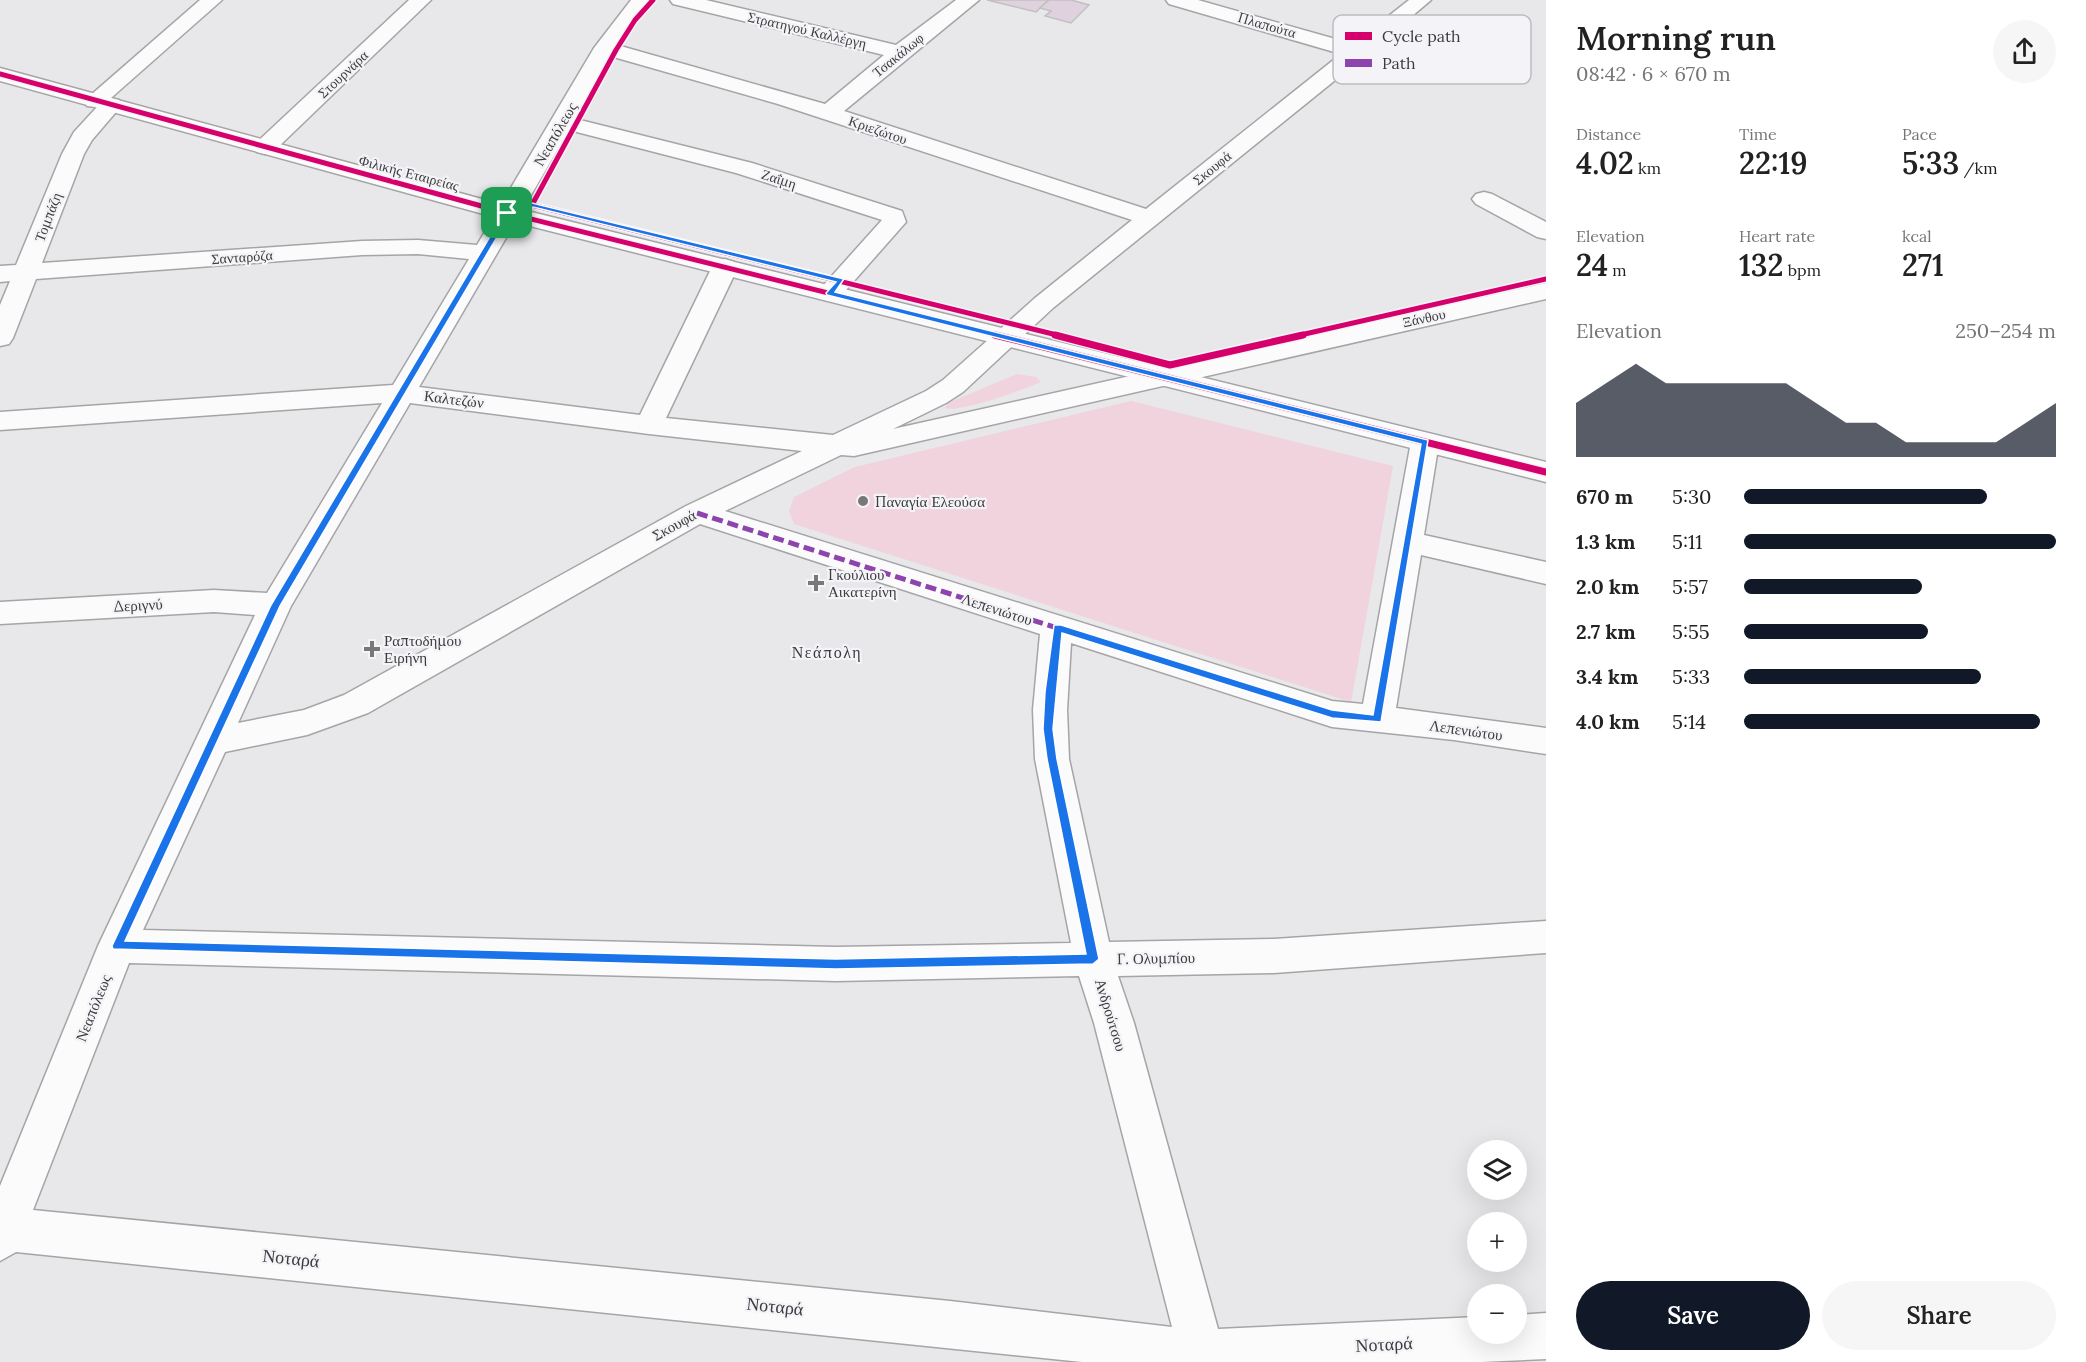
<!DOCTYPE html>
<meta charset="utf-8">
<style>
:root{--surface:#fff;--page:#f6f6f6;--text:#222;--muted:#767676;--accent:#111827}
body{margin:0;font-family:Lora,serif;background:var(--page);color:var(--text);height:100vh;display:flex;flex-direction:column;font-size:22px;white-space:nowrap}
*{box-sizing:border-box;margin:0}
p{font-size:20px;color:var(--muted)}
.icon{flex:none;width:33px;height:33px;fill:none;stroke:currentColor;stroke-width:2;stroke-linecap:round;stroke-linejoin:round}
.map{position:relative;flex:1;overflow:hidden}
.details{display:flex;flex-direction:column;background:var(--surface);width:540px}
.details>*{flex:none}
.fabs{position:absolute;left:1467px;top:1140px;display:grid;gap:12px}
.fabs a{display:grid;place-items:center;width:60px;height:60px;border-radius:50%;background:var(--surface);box-shadow:0 6px 24px #0002;font-size:30px}
.pin{position:absolute;display:grid;place-items:center;width:51px;height:51px;color:#fff;margin:-26px;border-radius:12px;box-shadow:0 3px 9px #0006}
.round{display:grid;place-items:center;flex:none;width:63px;height:63px;border-radius:32px;background:var(--page)}
.head{display:flex;align-items:center;justify-content:space-between;height:102px;padding:0 30px}
h1{font-size:33px;font-weight:600;line-height:45px}
.stats{display:grid;grid-template-columns:repeat(3,1fr);gap:9px;height:102px;padding:6px 30px}
.stats div{display:grid;align-content:center}
.stats b{font-size:30px;font-weight:600}
.stats small{font-size:16px;font-weight:400}
.stats p{font-size:16px}
.chart{height:168px;padding:12px 30px}
.chart p{display:flex;justify-content:space-between}
.chart svg{width:100%;height:108px;margin-top:6px;fill:var(--accent);opacity:.7}
.primary-button{display:flex;gap:12px;margin-top:auto;padding:12px 30px}
.primary-button a{flex:1;height:69px;border-radius:36px;background:var(--accent);color:#fff;font-size:24px;font-weight:600;line-height:69px;text-align:center}
.primary-button a+a{background:var(--page);color:var(--text)}
ul{padding:0 30px;list-style:none;font-size:20px}
li{display:grid;grid-template-columns:96px 72px 1fr;align-items:center;height:45px}
li i{height:15px;border-radius:8px;background:var(--accent)}
main{display:flex;flex:1;min-height:0}
.map>svg:first-child{display:block}
.green{fill:#f0d3dc}
.building{fill:#dfd1dd;stroke:#c1c0c1;stroke-width:1.5}
.lines{fill:none;stroke-linecap:round;stroke-linejoin:round}
.street-casing{stroke:#a5a4a6;stroke-width:3}
.secondary-casing{stroke:#a5a4a6;stroke-width:3}
.street{fill:#fcfbfc;fill-rule:evenodd}
.secondary{fill:#fcfbfc;fill-rule:evenodd}
.quiet{stroke:#8e44ad;stroke-width:5;stroke-dasharray:11 5;stroke-linecap:butt}
.cycleway-far1-casing{stroke:#f4f3f7;stroke-width:8}
.cycleway-casing{stroke:#f4f3f7;stroke-width:10}
.cycleway-far1{stroke:#d6006c;stroke-width:5}
.cycleway{stroke:#d6006c;stroke-width:7}
.route{fill:#1a73e8;stroke:#fff;stroke-width:1.5;fill-rule:evenodd}
.poi-dot{fill:#787879;stroke:#f4f3f7;stroke-width:2}
.labels{text-anchor:middle;dominant-baseline:central;stroke-width:4.5;stroke-linejoin:round;paint-order:stroke}
.far-street-label{font-size:14px;fill:#3c3c3d;stroke:#f4f3f7}
.street-label{font-size:15px;fill:#3c3c3d;stroke:#f4f3f7}
.poi-label{font-size:15px;fill:#3c3c3d;stroke:#f4f3f7;text-anchor:start}
.neighbourhood-label{font-size:16px;letter-spacing:1.5px;fill:#3c3c3d;stroke:#f4f3f7}
.near-street-label{font-size:18px;fill:#3c3c3d;stroke:#f4f3f7}
.key{fill:#f4f3f7;stroke:#bdbcbf;stroke-width:1.5}
.key-label{font-size:16px;fill:#3c3c3d}
</style>
<main>
<div class="map">
<svg width="1546" height="1362" viewBox="0 0 1546 1362">
<rect width="100%" height="100%" fill="#e8e7e9"/>
<g class="green">
<path d="M1017 374 1036 377 1041 382C1025 389 959 413 945 408L948 403Z"/>
<polygon points="1131,401 1393,466 1351,702 794,524 789,511 794,497 855,467"/>
</g>
<g class="building">
<polygon points="987,0 1049,0 1036,12"/>
<polygon points="1049,0 1071,0 1089,5 1071,23 1045,16 1051,11 1040,8"/>
</g>
<g class="lines">
<g class="street-casing">
<g id="street">
<path d="M200 0H222L111 98 119 100 122 105 92 140 84 154 42 263 362 241 418 240 477 245 594 48 631 0H651L617 45 825 104 884 55 673 4 670 0H706L896 45 956 0H979L844 111 1146 209 1341 54 1169 4 1166 0H1198L1353 44 1409 0H1431L1365 56 1053 308 963 392 946 403 893 429 1546 283V299L854 456 841 455 725 511 1332 701 1363 704 1411 442 1415 435 1425 433 1435 435 1439 442 1424 535 1546 562V584L1421 555 1396 708 1546 728V754L1454 740 1332 727 1071 643 1067 710 1069 759 1109 942 1274 939 1546 921V953L1274 973 1118 976 1134 1023 1218 1329 1478 1317V1334H1516V1315L1546 1313V1359L1481 1362H1082L16 1252 0 1261V1186L98 946 255 615 214 612 0 624V602L214 590 267 593 382 403 0 430V412L393 385 469 259 418 254 362 255 36 279 13 338 9 344 0 346V305L10 281 0 282V266L16 265 62 154 74 132 97 107 87 106 84 101ZM610 56 778 104 1132 220 1035 298 943 380 926 391 833 435 666 418 738 267 734 262 725 259 716 262 712 267 640 415 419 387 569 130 736 173 882 220 821 288 817 293 821 298 830 301 839 298 906 222 902 211 752 163 576 119ZM410 403 649 434 802 451 686 506 344 695 304 710 238 723 291 606ZM700 524 1040 634 1033 710 1035 759 1071 943 836 947 143 930 225 752 307 735 368 713ZM129 963 836 981 1079 976 1094 1023 1172 1327 950 1301 33 1210Z"/>
<polygon points="409,0 431,0 273,152 265,154 257,152 254,147 257,142"/>
<polygon points="1484,192 1492,194 1546,222 1546,239 1537,237 1476,204 1472,199 1476,194"/>
</g>
</g>
<g class="secondary-casing">
<polygon id="secondary" points="0,68 515,208 1546,462 1546,482 498,218 0,81"/>
</g>
<use href="#street" class="street"/>
<use href="#secondary" class="secondary"/>
<g class="quiet">
<polyline points="697,513 1057,628"/>
<polyline points="1377,719 1425,442"/>
</g>
<g class="cycleway-far1-casing">
<g id="cycleway-far1">
<polyline points="653,0 635,20 616,50 532,205 1061,336"/>
<polyline points="0,74 507,213 1001,336"/>
<polyline points="1296,336 1546,279"/>
</g>
</g>
<g class="cycleway-casing">
<g id="cycleway">
<polyline points="995,335 1546,472"/>
<polyline points="1055,335 1170,365 1303,335"/>
</g>
</g>
<use href="#cycleway-far1" class="cycleway-far1"/>
<use href="#cycleway" class="cycleway"/>
</g>
<path class="route" d="M532 203 844 279 835 292 1428 440 1381 722 1332 718 1062 633 1053 729 1057 759 1099 959 1093 964 836 969 113 949 112 946 271 605 504 213ZM533 207 836 282 826 293 827 295 1421 444 1373 715 1332 710 1061 625H1054L1045 692 1043 729 1047 759 1086 954 836 959 125 941 280 606 510 215Z"/>
<g class="poi-dot">
<circle cx="863" cy="501" r="6"/>
<path d="M813 574h6v6h6v6h-6v6h-6v-6h-6v-6h6z"/>
<path d="M369 640h6v6h6v6h-6v6h-6v-6h-6v-6h6z"/>
</g>
<g class="labels">
<g class="far-street-label">
<text transform="translate(1267 25) rotate(16)">Πλαπούτα</text>
<text transform="translate(807 30) rotate(13)">Στρατηγού Καλλέργη</text>
<text transform="translate(898 55) rotate(-39)">Τσακάλωφ</text>
<text transform="translate(343 74) rotate(-43)">Στουρνάρα</text>
<text transform="translate(878 130) rotate(19)">Κριεζώτου</text>
<text transform="translate(1212 168) rotate(-39)">Σκουφά</text>
<text transform="translate(409 173) rotate(15)">Φιλικής Εταιρείας</text>
<text transform="translate(779 179) rotate(18)">Ζαΐμη</text>
<text transform="translate(48 217) rotate(-69)">Τομπάζη</text>
<text transform="translate(242 257) rotate(-4)">Σανταρόζα</text>
<text transform="translate(1424 318) rotate(-12)">Ξάνθου</text>
</g>
<g class="street-label">
<text transform="translate(555 134) rotate(-60)">Νεαπόλεως</text>
<text transform="translate(454 399) rotate(7)">Καλτεζών</text>
<text transform="translate(674 525) rotate(-29)">Σκουφά</text>
<text transform="translate(138 605) rotate(-3)">Δεριγνύ</text>
<text transform="translate(997 609) rotate(18)">Λεπενιώτου</text>
<text transform="translate(1466 730) rotate(8)">Λεπενιώτου</text>
<text transform="translate(1156 958) rotate(-1)">Γ. Ολυμπίου</text>
<text transform="translate(93 1008) rotate(-68)">Νεαπόλεως</text>
<text transform="translate(1111 1015) rotate(73)">Ανδρούτσου</text>
</g>
<g class="poi-label">
<text x="875" y="501">Παναγία Ελεούσα</text>
<text x="828" y="574">Γκούλιου<tspan x="828" dy="17">Αικατερίνη</tspan></text>
<text x="384" y="640">Ραπτοδήμου<tspan x="384" dy="17">Ειρήνη</tspan></text>
</g>
<g class="neighbourhood-label">
<text x="827" y="652">Νεάπολη</text>
</g>
<g class="near-street-label">
<text transform="translate(291 1258) rotate(6)">Νοταρά</text>
<text transform="translate(775 1306) rotate(6)">Νοταρά</text>
<text transform="translate(1384 1344) rotate(-3)">Νοταρά</text>
</g>
</g>
<rect x="1333" y="15" width="198" height="69" rx="9" class="key"/>
<rect x="1345" y="32" width="27" height="8" fill="#d6006c"/>
<rect x="1345" y="59" width="27" height="8" fill="#8e44ad"/>
<g class="key-label">
<text x="1382" y="42">Cycle path</text>
<text x="1382" y="69">Path</text>
</g>
</svg>
<div class="fabs">
<a><svg class="icon" aria-label="layers" viewBox="0 0 24 24"><path d="M12 4l9 5-9 5-9-5zM3 14l9 5 9-5"/></svg></a>
<a>+</a>
<a>−</a>
</div>
<div class="pin" style="left:507px;top:213px;background:#1e9e55"><svg class="icon" aria-label="arrive" viewBox="0 0 24 24"><path d="M6 21V4h12l-3 4 3 4H6"/></svg></div>
</div>
<section class="details">
<div class="head"><div><h1>Morning run</h1><p>08:42 · 6 × 670 m</p></div><a class="round"><svg class="icon" aria-label="share" viewBox="0 0 24 24"><path d="M12 15V3M7 8l5-5 5 5M5 13v7h14v-7"/></svg></a></div>
<div class="stats">
<div><p>Distance</p><b>4.02<small> km</small></b></div>
<div><p>Time</p><b>22:19</b></div>
<div><p>Pace</p><b>5:33<small> /km</small></b></div>
</div>
<div class="stats">
<div><p>Elevation</p><b>24<small> m</small></b></div>
<div><p>Heart rate</p><b>132<small> bpm</small></b></div>
<div><p>kcal</p><b>271</b></div>
</div>
<div class="chart"><p><span>Elevation</span>250–254 m</p>
<svg viewBox="0 0 160 44" preserveAspectRatio="none"><path d="M0 44V22L10 14L20 6L30 14L40 14L50 14L60 14L70 14L80 22L90 30L100 30L110 38L120 38L130 38L140 38L150 30L160 22V44z"/></svg>
</div>
<ul>
<li><b>670 m</b>5:30<i style="width:78%"></i></li>
<li><b>1.3 km</b>5:11<i style="width:100%"></i></li>
<li><b>2.0 km</b>5:57<i style="width:57%"></i></li>
<li><b>2.7 km</b>5:55<i style="width:59%"></i></li>
<li><b>3.4 km</b>5:33<i style="width:76%"></i></li>
<li><b>4.0 km</b>5:14<i style="width:95%"></i></li>
</ul>
<div class="primary-button"><a>Save</a><a>Share</a></div>
</section>
</main>
